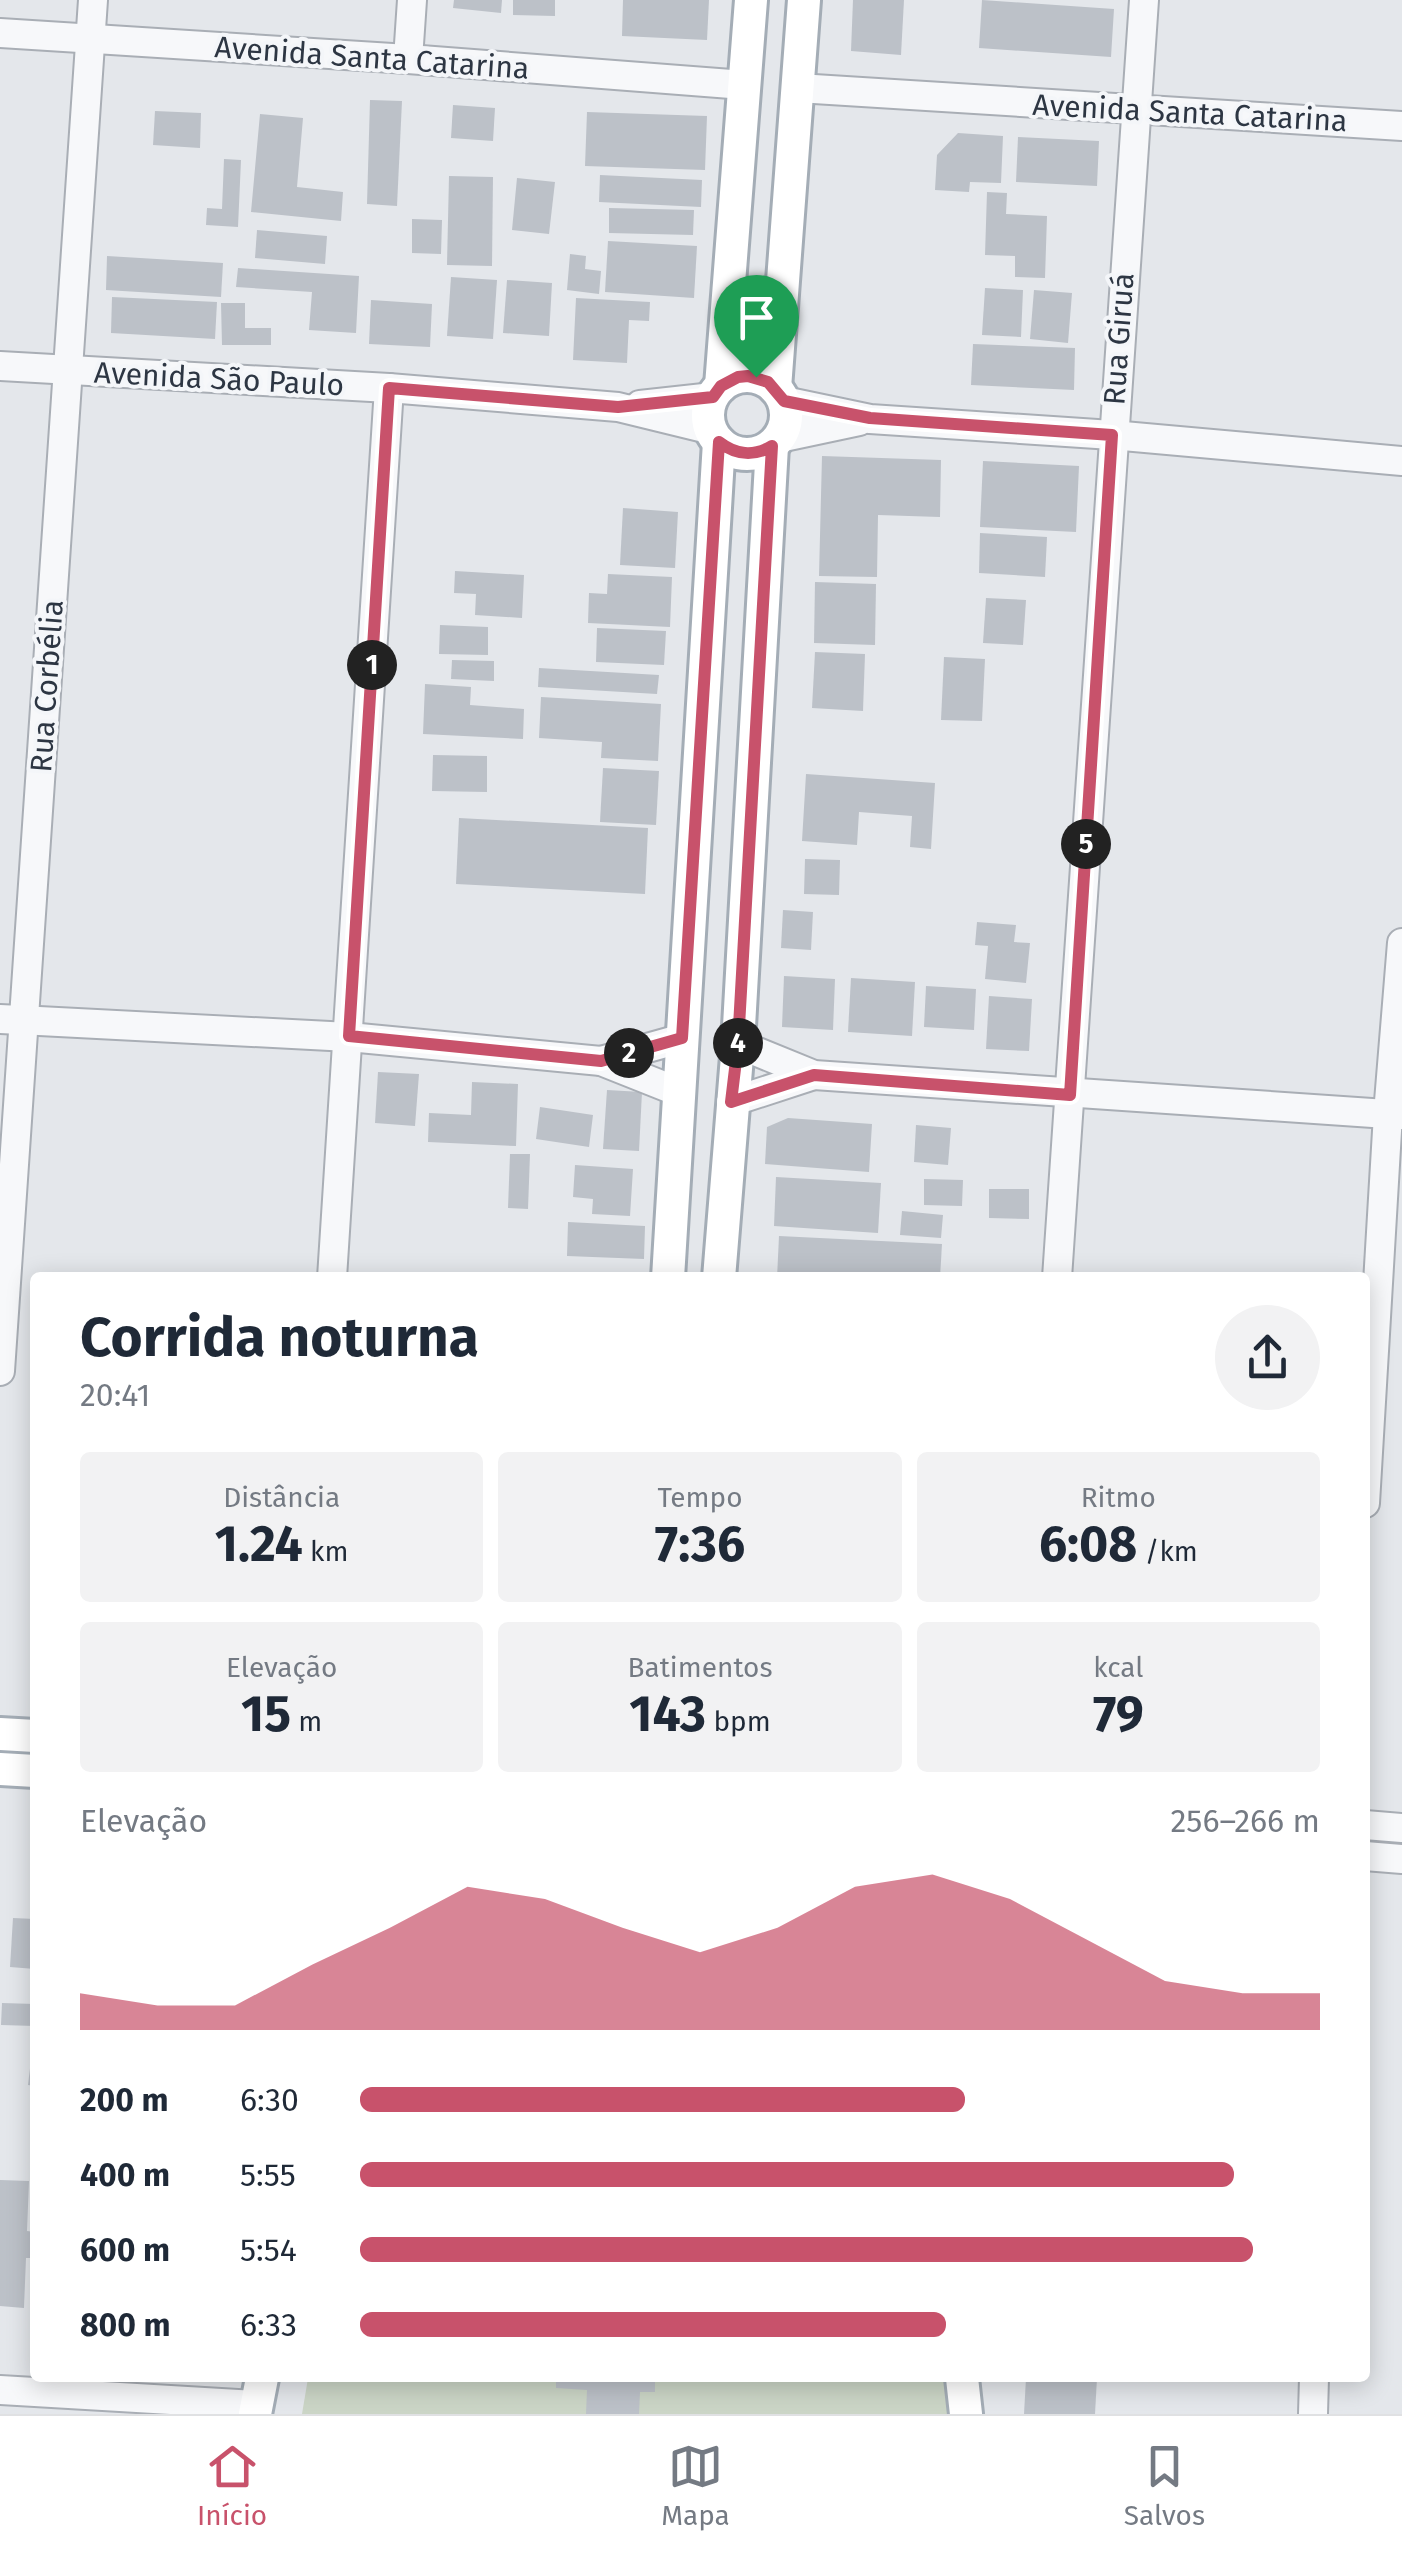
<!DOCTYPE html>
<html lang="pt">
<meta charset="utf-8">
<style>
:root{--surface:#fff;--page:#f2f2f3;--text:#1f2937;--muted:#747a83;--line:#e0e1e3;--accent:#c8526b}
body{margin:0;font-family:"Fira Sans",sans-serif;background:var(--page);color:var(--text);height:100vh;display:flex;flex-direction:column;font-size:38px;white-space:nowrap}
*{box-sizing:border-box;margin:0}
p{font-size:32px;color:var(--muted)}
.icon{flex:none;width:55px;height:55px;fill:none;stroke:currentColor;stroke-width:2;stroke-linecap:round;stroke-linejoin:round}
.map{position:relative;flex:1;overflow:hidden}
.drawer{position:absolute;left:30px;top:1272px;width:1340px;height:1110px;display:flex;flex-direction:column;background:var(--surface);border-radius:10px;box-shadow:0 5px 25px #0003}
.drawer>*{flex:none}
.pin{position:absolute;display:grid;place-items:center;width:85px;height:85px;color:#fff;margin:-102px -42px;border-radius:50% 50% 50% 0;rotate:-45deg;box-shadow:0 0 10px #0007}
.pin .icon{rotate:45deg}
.km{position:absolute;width:50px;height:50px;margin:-25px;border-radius:50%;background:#222;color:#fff;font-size:28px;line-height:50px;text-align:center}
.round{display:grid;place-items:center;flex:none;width:105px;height:105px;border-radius:52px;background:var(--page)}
.overview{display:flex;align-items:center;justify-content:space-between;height:170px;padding:0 50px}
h1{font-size:55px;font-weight:700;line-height:75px}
.metrics{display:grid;grid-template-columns:repeat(3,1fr);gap:15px;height:170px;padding:10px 50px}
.metrics div{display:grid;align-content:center;border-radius:10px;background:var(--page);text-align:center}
.metrics b{font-size:50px;font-weight:700}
.metrics small{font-size:28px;font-weight:400}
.metrics p{font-size:28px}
.chart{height:280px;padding:20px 50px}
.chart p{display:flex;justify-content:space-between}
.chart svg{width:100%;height:180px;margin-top:10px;fill:var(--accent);opacity:.7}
ul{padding:0 50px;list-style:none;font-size:32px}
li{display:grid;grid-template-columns:160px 120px 1fr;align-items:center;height:75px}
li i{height:25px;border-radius:12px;background:var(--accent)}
.tab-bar{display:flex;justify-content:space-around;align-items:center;height:140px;border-top:2px solid var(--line);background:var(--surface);font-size:28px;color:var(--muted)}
.tab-bar a{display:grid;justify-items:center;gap:5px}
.tab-bar .current{color:var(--accent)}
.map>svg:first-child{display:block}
.green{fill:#cbd5c6}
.building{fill:#bcc1c8}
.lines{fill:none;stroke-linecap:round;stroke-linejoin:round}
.minor-casing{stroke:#a9aeb5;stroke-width:32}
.major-casing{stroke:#a4adb6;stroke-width:38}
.minor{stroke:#f7f8fa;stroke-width:28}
.major{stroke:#fff;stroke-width:32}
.route-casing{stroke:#fff;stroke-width:20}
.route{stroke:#c8526b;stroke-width:12}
.labels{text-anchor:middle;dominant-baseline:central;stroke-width:8;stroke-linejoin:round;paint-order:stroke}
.street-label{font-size:30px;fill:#2d3643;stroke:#f4f6f9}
</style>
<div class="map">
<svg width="1402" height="2414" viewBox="0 0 1402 2414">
<rect width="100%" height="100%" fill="#e4e7eb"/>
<polygon class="green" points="308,2378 944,2378 951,2414 302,2414"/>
<g class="building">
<polygon points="454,0 502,0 501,13 453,8"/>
<polygon points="513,0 555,0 555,16 513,15"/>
<polygon points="623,0 709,0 707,40 622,36"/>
<polygon points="853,0 904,0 901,55 851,51"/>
<polygon points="982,0 1114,9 1111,57 979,48"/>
<polygon points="370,100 402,101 397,206 367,204"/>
<polygon points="453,105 495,108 493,141 451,138"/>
<polygon points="155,111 201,113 200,148 153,145"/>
<polygon points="587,112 707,116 705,170 585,166"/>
<polygon points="260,114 303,118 297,187 343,192 341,221 251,212"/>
<polygon points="958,133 1003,136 1001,183 970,182 969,192 935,190 937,155"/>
<polygon points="1018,137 1099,141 1097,186 1016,182"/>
<polygon points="224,159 241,160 238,227 206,225 207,208 222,209"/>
<polygon points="600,175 702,180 701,207 599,202"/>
<polygon points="449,176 493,177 492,266 447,265"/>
<polygon points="517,178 555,182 549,234 512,230"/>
<polygon points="987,192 1007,193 1006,214 1047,216 1045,278 1015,277 1015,256 985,255"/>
<polygon points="609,208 694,210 693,235 609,233"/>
<polygon points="412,219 442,220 441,254 412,253"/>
<polygon points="257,230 327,236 325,264 255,258"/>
<polygon points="608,241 697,246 694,298 605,292"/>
<polygon points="570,254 586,256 585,269 601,271 599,294 567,290"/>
<polygon points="107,256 223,263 221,297 106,290"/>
<polygon points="238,268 359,276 356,333 309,330 312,292 236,287"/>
<polygon points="451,277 497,280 493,339 447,336"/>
<polygon points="507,280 552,283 549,336 503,333"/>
<polygon points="985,288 1023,290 1021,337 982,335"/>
<polygon points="1034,290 1072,293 1068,343 1030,339"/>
<polygon points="112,297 217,302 215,339 111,333"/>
<polygon points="576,298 650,302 649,321 629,320 627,363 573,360"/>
<polygon points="371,300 432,304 430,347 369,344"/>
<polygon points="221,303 245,303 245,328 271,328 271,345 222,345"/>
<polygon points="973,344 1075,348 1074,390 971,385"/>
<polygon points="822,456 941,460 940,517 878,515 877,577 819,576"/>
<polygon points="983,461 1079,466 1076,532 980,527"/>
<polygon points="623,508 678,512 675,568 620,565"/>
<polygon points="980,533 1047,537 1045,577 979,573"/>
<polygon points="455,571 524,575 522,618 475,615 476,594 454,593"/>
<polygon points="608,574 672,577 670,627 588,623 589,593 607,594"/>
<polygon points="815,582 876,584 875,645 814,643"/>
<polygon points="986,598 1026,600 1023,645 983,643"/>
<polygon points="440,625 488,627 488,655 439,654"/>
<polygon points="597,628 666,631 664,665 596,662"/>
<polygon points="815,652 865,654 863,711 812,708"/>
<polygon points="944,657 985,659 982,721 941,720"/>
<polygon points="452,660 494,661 494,681 451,679"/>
<polygon points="539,668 659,675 657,694 538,687"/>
<polygon points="425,684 471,687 470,705 524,709 523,739 423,734"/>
<polygon points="541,697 661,704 658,761 601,758 602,742 539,738"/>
<polygon points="433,755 487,756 487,792 432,791"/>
<polygon points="603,768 659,771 656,825 600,822"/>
<polygon points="806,774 935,783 931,849 910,847 912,816 859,812 857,845 802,841"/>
<polygon points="459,818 648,828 645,894 456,884"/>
<polygon points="805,859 840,860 839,895 804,894"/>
<polygon points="783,910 813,912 811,950 781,948"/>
<polygon points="977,922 1016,925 1014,942 1030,943 1026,983 985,979 988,946 975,945"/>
<polygon points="784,976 835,979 833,1030 782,1027"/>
<polygon points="851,978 915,982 912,1036 848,1032"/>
<polygon points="926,986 976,989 974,1030 924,1027"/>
<polygon points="989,996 1032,999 1029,1051 986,1049"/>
<polygon points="378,1072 419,1074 415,1126 375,1123"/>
<polygon points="472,1082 518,1084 516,1146 428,1142 429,1113 471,1115"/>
<polygon points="607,1090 642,1092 639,1151 603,1149"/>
<polygon points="540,1107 593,1115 589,1147 536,1139"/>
<polygon points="788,1118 872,1124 869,1172 765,1164 767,1127"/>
<polygon points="916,1125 951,1128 948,1165 914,1162"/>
<polygon points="510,1154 530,1154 528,1209 508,1208"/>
<polygon points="575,1165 633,1169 630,1216 592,1214 593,1199 573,1197"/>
<polygon points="776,1177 881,1183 878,1233 774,1226"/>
<polygon points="924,1179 963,1180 962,1206 924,1205"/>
<polygon points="989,1189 1029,1189 1029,1219 989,1218"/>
<polygon points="902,1211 943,1215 941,1238 900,1235"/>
<polygon points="568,1222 645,1226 644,1259 567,1256"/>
<polygon points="779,1236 942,1244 940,1278 777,1278"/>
<polygon points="13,1918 35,1919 35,1969 10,1967"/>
<polygon points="2,2003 35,2004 35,2026 1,2025"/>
<polygon points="31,2060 35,2060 35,2086 28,2085"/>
<polygon points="0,2180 29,2181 27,2231 35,2232 35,2258 26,2258 24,2308 0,2306"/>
<polygon points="31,2276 35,2276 35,2307 30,2307"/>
<polygon points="556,2378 655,2378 655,2392 640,2392 639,2414 586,2414 587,2390 556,2388"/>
<polygon points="1026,2378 1097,2378 1095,2414 1024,2414"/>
</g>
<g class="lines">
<g class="minor-casing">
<g id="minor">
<polyline points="0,33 408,59 744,85"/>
<polyline points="408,59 412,0"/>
<polyline points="798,88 1402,126"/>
<polyline points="0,366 389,388 618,407 712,430"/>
<polyline points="784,401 870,419 1112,435 1402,461"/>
<polyline points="640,405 713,397"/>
<polyline points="779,438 859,421"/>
<polyline points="0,1019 349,1037 601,1061 679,1092"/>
<polyline points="738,1044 814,1075 1402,1115"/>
<polyline points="601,1061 683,1038"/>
<polyline points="731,1102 814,1075"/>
<polyline points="332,1278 389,388"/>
<polyline points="1057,1278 1144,0"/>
<polyline points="0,1371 93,0"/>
<polyline points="1365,1503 1388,1114 1402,943"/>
<polyline points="1365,1825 1402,1828"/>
<polyline points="1365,1856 1402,1859"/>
<polyline points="0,2390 256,2405"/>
<polyline points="1313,2414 1314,2378"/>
</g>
</g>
<g class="major-casing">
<g id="major">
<circle cx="747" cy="415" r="39"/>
<polyline points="721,386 751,0"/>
<polyline points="775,388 804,0"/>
<polyline points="668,1278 719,442"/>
<polyline points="719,1278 738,1044 772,446"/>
<polyline points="0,1734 35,1736"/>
<polyline points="0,1769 35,1771"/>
<polyline points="962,2378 966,2414"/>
<polyline points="255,2414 262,2378"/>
</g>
</g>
<use href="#minor" class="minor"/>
<use href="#major" class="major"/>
</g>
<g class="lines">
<g class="route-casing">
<path id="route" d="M738 377 748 376 768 382 784 401 870 418 1112 435 1070 1095 814 1075 731 1102 738 1044 772 446C753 457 736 455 719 442L682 1038 601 1061 349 1036 389 388 618 407 713 397 721 386Z"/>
</g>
<use href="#route" class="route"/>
</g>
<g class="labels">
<g class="street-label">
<text transform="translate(372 58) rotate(4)">Avenida Santa Catarina</text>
<text transform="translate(1190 113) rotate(3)">Avenida Santa Catarina</text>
<text transform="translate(1119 339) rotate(-86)">Rua Giruá</text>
<text transform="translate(219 379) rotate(3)">Avenida São Paulo</text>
<text transform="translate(47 686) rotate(-86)">Rua Corbélia</text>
</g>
</g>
</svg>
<div class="pin" style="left:756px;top:377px;background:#1e9e55"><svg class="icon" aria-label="arrive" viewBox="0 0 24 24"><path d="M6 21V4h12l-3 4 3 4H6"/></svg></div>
<b class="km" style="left:372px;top:665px">1</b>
<b class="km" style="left:629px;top:1053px">2</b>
<b class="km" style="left:738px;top:1043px">4</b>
<b class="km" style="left:1086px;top:844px">5</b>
<section class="drawer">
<div class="overview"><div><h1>Corrida noturna</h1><p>20:41</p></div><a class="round"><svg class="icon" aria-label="share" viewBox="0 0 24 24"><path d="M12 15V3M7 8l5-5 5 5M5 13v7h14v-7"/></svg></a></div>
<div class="metrics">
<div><p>Distância</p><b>1.24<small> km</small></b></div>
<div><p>Tempo</p><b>7:36</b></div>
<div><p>Ritmo</p><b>6:08<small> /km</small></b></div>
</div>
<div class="metrics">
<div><p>Elevação</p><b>15<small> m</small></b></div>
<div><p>Batimentos</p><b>143<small> bpm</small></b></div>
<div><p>kcal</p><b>79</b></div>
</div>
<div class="chart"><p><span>Elevação</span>256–266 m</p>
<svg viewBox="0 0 160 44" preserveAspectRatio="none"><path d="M0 44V35L10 38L20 38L30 28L40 19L50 9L60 12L70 19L80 25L90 19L100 9L110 6L120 12L130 22L140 32L150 35L160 35V44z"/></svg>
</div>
<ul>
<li><b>200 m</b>6:30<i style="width:63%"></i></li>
<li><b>400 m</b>5:55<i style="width:91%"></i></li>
<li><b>600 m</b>5:54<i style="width:93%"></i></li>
<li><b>800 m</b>6:33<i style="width:61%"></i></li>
</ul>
</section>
</div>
<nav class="tab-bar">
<a class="current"><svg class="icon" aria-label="home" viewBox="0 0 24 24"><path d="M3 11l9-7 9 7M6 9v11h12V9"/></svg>Início</a>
<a><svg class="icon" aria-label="map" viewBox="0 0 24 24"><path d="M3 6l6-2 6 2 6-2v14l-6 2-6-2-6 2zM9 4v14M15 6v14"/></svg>Mapa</a>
<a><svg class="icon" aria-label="saved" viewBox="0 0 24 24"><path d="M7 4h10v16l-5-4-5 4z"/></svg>Salvos</a>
</nav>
